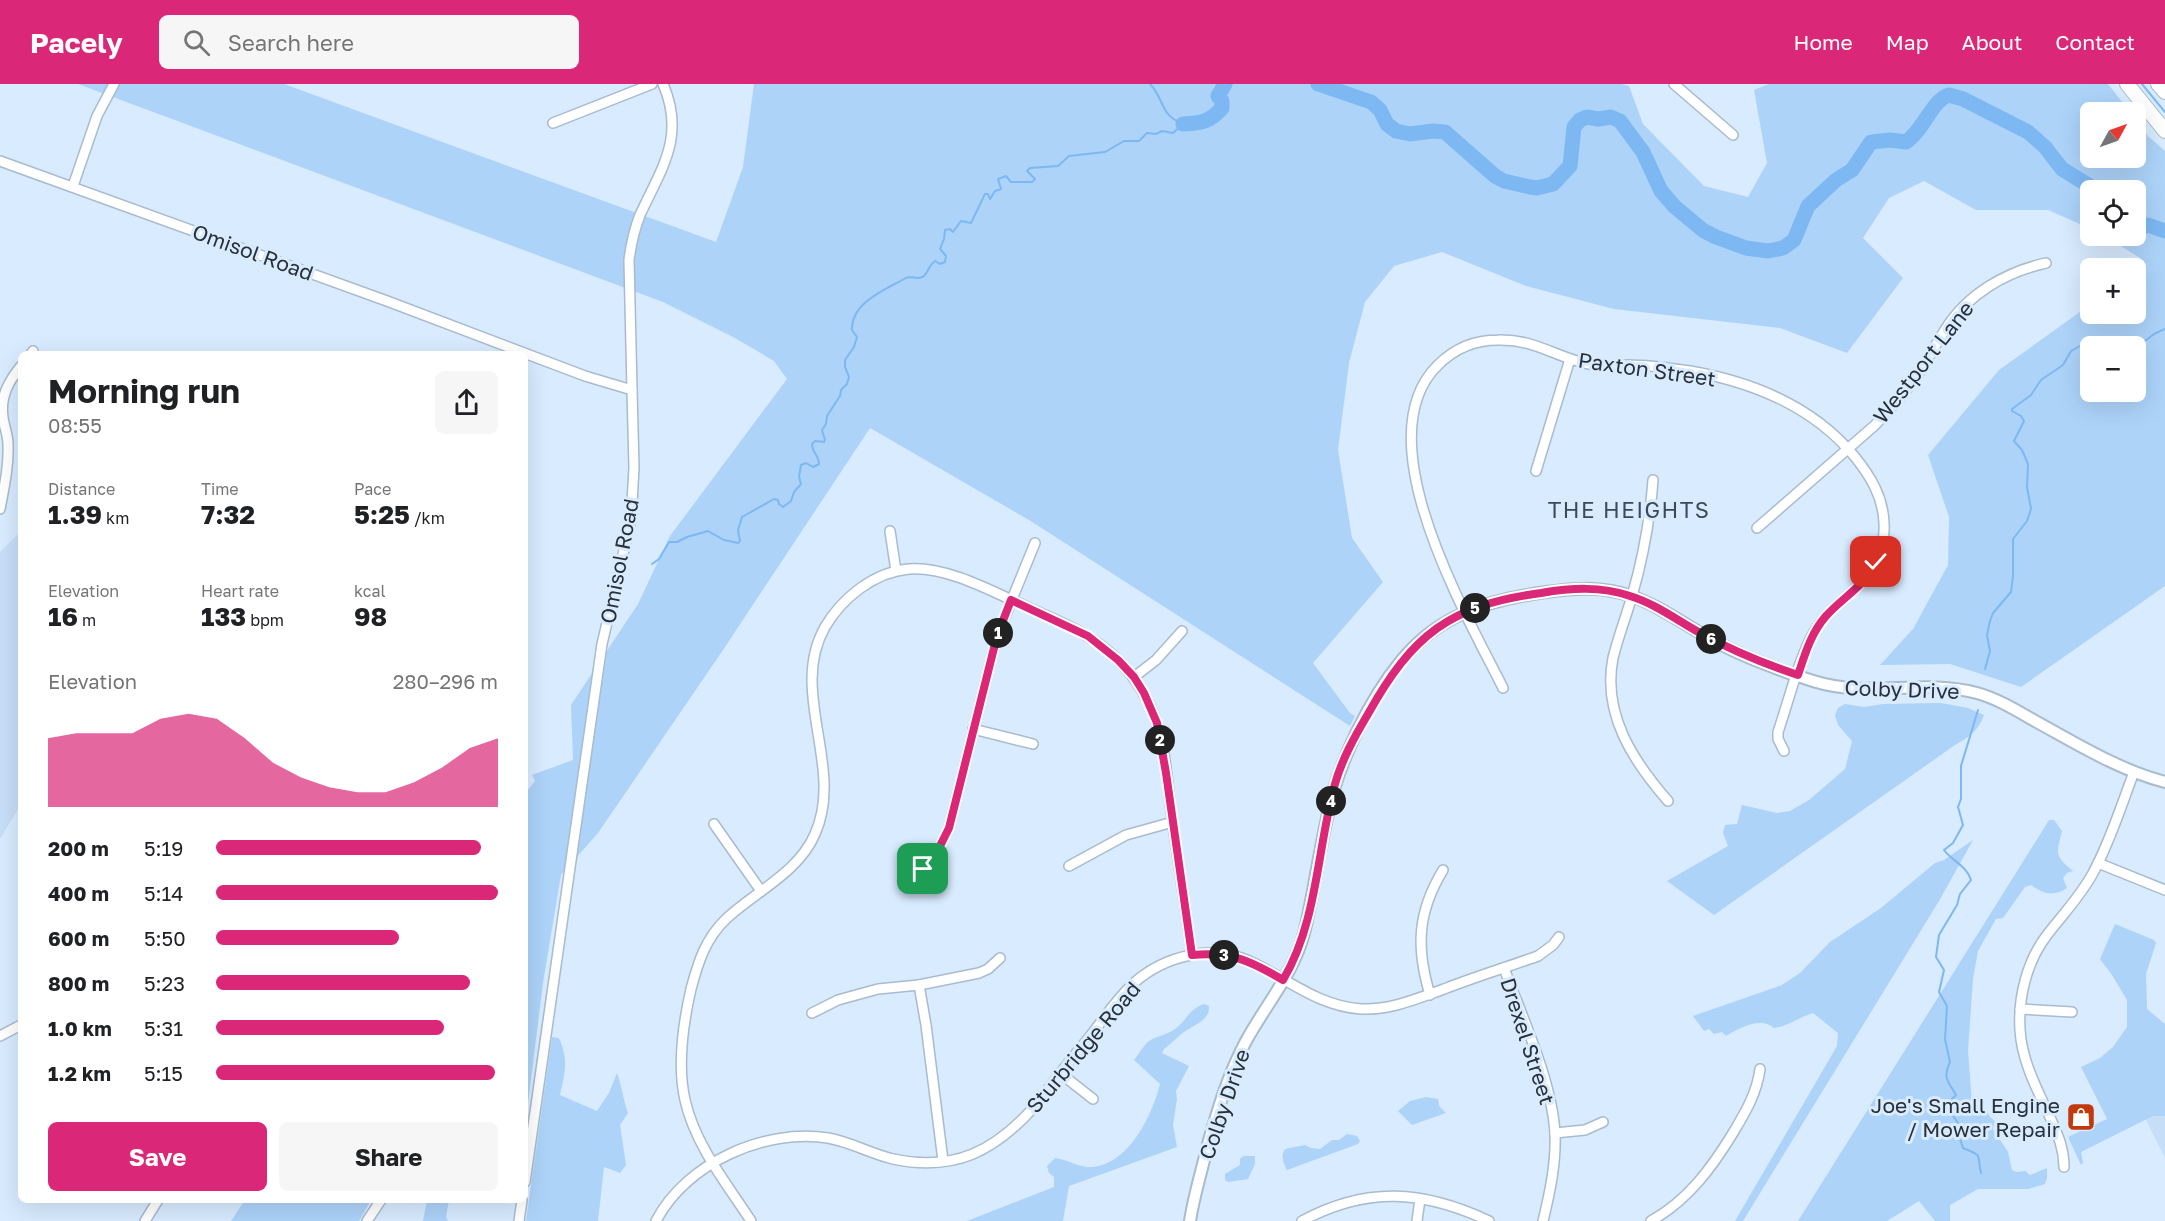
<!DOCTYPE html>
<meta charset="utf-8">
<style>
:root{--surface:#fff;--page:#f6f6f6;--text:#202124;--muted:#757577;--accent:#db2777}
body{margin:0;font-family:"Golos Text",sans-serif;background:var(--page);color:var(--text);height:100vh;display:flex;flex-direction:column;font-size:22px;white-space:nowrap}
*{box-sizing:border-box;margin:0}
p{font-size:20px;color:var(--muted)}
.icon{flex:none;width:33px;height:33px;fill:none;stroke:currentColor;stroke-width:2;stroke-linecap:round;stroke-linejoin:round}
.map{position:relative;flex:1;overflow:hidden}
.side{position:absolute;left:18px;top:267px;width:510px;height:852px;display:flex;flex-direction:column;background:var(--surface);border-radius:9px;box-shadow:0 6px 24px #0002}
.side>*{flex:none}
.needle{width:39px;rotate:50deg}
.buttons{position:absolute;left:2080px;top:18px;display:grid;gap:12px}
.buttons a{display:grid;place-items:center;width:66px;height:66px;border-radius:9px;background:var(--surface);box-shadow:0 6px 24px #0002;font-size:30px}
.pin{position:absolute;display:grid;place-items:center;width:51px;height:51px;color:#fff;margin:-26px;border-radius:12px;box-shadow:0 3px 9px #0006}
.km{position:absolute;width:30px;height:30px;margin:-15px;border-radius:50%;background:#222;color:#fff;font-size:16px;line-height:30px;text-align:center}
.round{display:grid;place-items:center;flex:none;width:63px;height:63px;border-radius:9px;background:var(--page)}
.overview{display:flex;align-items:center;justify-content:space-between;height:102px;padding:0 30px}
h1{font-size:33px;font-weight:700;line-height:45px}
.metrics{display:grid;grid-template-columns:repeat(3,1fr);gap:9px;height:102px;padding:6px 30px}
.metrics div{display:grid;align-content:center}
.metrics b{font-size:26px;font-weight:700}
.metrics small{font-size:16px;font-weight:400}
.metrics p{font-size:16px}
.chart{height:168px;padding:12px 30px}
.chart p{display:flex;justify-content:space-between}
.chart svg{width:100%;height:108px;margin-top:6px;fill:var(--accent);opacity:.7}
.button{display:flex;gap:12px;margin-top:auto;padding:12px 30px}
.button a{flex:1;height:69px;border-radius:9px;background:var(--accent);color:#fff;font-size:24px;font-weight:700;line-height:69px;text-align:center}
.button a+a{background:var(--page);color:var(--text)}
ul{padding:0 30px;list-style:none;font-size:20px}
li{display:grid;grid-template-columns:96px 72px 1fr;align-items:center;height:45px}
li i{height:15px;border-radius:8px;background:var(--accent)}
header{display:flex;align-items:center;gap:36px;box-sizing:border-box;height:84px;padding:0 30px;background:var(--accent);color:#fff}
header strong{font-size:28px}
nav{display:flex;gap:33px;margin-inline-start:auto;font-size:21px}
.search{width:420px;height:54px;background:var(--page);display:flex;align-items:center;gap:15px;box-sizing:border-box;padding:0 21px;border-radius:9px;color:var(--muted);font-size:22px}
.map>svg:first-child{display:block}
.built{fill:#c7def8}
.green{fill:#add3f9;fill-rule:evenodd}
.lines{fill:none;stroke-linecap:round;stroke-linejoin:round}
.stream{stroke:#7db8f3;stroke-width:2}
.river{stroke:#7db8f3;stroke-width:15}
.minor-casing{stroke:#a9bbce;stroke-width:12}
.tertiary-casing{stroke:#a9bbce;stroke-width:14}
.primary-casing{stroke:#a9bbce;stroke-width:16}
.minor{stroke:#fff;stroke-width:9}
.tertiary{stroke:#fff;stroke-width:10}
.primary{stroke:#fff;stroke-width:14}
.route-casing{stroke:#fff;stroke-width:12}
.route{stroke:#db2777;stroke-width:8}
.labels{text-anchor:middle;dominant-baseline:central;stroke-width:6;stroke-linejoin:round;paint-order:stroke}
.street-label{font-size:21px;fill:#293038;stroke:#d8ebff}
.poi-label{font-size:21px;fill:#293038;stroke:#d8ebff;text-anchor:end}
.neighbourhood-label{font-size:22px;letter-spacing:1.5px;fill:#3b4a5a;stroke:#d8ebff}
</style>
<header>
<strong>Pacely</strong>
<div class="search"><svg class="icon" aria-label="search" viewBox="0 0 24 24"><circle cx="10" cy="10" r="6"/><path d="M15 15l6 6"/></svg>Search here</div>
<nav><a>Home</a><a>Map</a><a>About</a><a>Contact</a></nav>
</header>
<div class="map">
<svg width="2165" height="1137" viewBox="0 0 2165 1137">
<rect width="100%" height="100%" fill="#d8ebff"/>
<g class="built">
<polygon points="21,447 21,720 0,755 0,468"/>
<polygon points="2165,1012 2165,1074 2140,1024"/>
</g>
<g class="green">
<path d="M78 0H284L716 158 743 83 754 0H1621L1629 2 1643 40 1704 102 1748 113 1767 79 1754 6 1769 0H2108L2130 28H2091V74H2136V36L2148 52 2165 67V502L2021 603 1950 580 1880 581 1913 545 1948 481 1949 433 1928 371 1999 286 2091 220V230H2136V203L2143 200 2140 174 2105 152H2136V106H2091V145L2048 126H1976L1924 97 1889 114 1863 154 1903 194 1847 269 1780 244 1614 225 1526 202 1442 168 1394 182 1365 218 1349 279 1338 366 1352 454 1383 498 1313 579 1350 629 1355 632 1350 642 1029 436 870 344 723 566 598 749 561 791 543 899 525 1043V705L527 707 535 697 532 691 573 676 571 621 638 520 670 452 787 295 774 277 735 254 663 218ZM2091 262H2136V308H2091Z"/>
<path d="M1941 619 1968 624 1984 631C1979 646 1968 654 1955 661L1714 831 1667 797 1728 762 1723 749 1725 741 1737 740 1742 721 1777 729 1790 727 1809 716 1845 685 1852 657 1838 641 1835 631 1838 624 1845 620 1864 623 1883 620Z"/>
<path d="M2049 736H2054L2062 747C2057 769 2053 771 2073 787L2067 789 2063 794 2067 804C2053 813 2044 810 2031 801L2025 803 2003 834 1996 835 1978 867 1973 895 1968 967 1972 1019 1976 1024C1984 1024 1987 1025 1990 1033L1995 1037 1993 1045 2008 1068 2012 1086 2017 1088 2025 1087 2030 1091 2047 1084V1094L2045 1100 2028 1105H1978L1950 1121V1137H1935L1919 1117 1887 1137H1798Z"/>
<path d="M1973 756 1939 817 1743 1137H1735L1837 962 1838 949 1813 929C1800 933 1786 943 1774 944 1762 932 1738 944 1726 952L1722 948 1714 950 1709 945 1704 947 1693 932 1782 901 1800 889 1830 858 1881 824 1935 779 1944 776Z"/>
<polygon points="2115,840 2154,856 2156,859 2146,890 2147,925 2165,940 2165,1032 2153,1032 2081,1068 2083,1079 2081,1081 2068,1053 2107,1035 2081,983 2100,974 2113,963 2127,943 2127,916 2112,891 2100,875"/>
<path d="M1204 920 1209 922C1210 935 1197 940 1187 946 1179 951 1172 959 1164 965L1162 969 1189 982 1176 1007 1177 1015 1173 1041 1177 1063 1069 1102 1063 1137H967L1054 1103V1093L1049 1089 1047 1082 1055 1074C1066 1075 1076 1082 1087 1083 1127 1085 1152 1032 1160 1000L1134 976C1138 971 1143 962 1149 957 1157 952 1167 951 1175 945 1186 937 1190 924 1204 920Z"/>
<path d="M552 953 559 954C569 977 565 988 560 1011L597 1027 609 1009 617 989C622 1002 623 1016 628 1029L620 1041 626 1081 620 1089 604 1083 598 1137H526Z"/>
<polygon points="1426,1013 1438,1015 1439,1022 1446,1029 1412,1041 1398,1027 1410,1017"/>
<path d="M1347 1050 1357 1052 1360 1057 1358 1060 1287 1086C1284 1080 1280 1072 1285 1065L1305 1061 1311 1064 1320 1065 1332 1056H1339Z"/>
<polygon points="1243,1072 1255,1072 1255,1080 1248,1095 1228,1098 1225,1096 1225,1090 1240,1081 1240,1075"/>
<polygon points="245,1116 371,1116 359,1137 231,1137"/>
<polygon points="427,1116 449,1116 446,1133 448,1137 423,1137"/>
</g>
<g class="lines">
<g class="stream">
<path d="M1150 0C1164 14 1161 34 1183 39"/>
<polyline points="2142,0 2165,28"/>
<polyline points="2136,264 2154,250 2165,245"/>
<path d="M652 480 659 475 669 458H677L687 453 708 447 724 456 738 459 740 457 738 446 742 433 774 415 778 416 779 420 783 423 791 417 794 408 801 400 799 393 801 381 806 379 813 383 819 380C819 371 812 369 812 360L815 357 824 358 825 356 822 346 826 340 827 332 840 312 841 306 847 300 849 293 845 283V276L854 263 857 253 852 246C851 218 887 205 906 194 912 191 918 197 924 192 929 187 929 181 935 177L940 180 945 178 946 172 940 165 944 155 945 146 950 145 953 148 961 137 971 139 985 110H988L990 115 995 107 1001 105 998 95 1006 92 1011 98H1032L1035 95 1027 87 1030 84 1058 82 1069 72 1105 68 1124 57H1139L1147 49 1156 50 1162 47 1173 49 1183 40"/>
<polyline points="1985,585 1990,567 1987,551 1990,537 1993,529 2011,508 2013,492 2013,455 2027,437 2031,425 2027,403 2028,380 2022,366 2014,357 2024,337 2021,332 2012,327 2012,325 2031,311 2041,296 2063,281 2071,267 2089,257 2096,262"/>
<path d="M1978 626 1961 682V715L1958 723 1963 741 1953 759 1944 766C1952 777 1967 782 1971 796L1960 810 1957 821 1939 851 1936 873 1944 886 1939 908 1947 922 1945 955 1950 978C1942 995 1949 998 1956 1011L1948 1019 1947 1023 1962 1045 1960 1055 1963 1064C1985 1073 1976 1069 1981 1089"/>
</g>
<g class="river">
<path d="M1318 0 1371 18 1380 26 1387 40 1396 47 1410 50 1433 47 1445 48 1495 92 1504 97 1530 103 1537 104 1553 100 1570 82 1574 43 1580 36 1587 33 1598 35 1611 33 1620 37 1643 68 1661 107 1675 123 1704 147 1716 153 1746 164 1768 167 1783 164 1794 156 1808 122 1836 96 1852 86 1871 58 1890 56 1906 58C1923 47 1933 15 1949 11L1963 15 2028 48 2045 63 2062 85 2096 106"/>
<path d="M1183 40C1201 39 1210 38 1222 24V17L1218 12 1225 0"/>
<polyline points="2136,145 2148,141 2165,147"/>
</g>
<g class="minor-casing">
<g id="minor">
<polyline points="1674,0 1733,51"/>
<polyline points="553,39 652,0"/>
<polyline points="0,77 387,217 585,292 632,306 634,384 631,436 602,560 525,1098"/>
<polyline points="73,102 97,32 114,0"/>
<polyline points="31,270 33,267"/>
<path d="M632 306 629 176C631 161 634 146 640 131 661 85 686 53 663 0"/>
<polyline points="1536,387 1570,275"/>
<path d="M1653 396C1650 436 1643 474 1632 512 1626 533 1618 553 1613 574 1602 630 1633 677 1668 717"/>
<path d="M0 425C4 404 9 382 8 360 8 351 4 342 3 333 0 312 9 297 21 282"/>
<path d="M1757 444 1874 342C1890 325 1906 309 1919 289 1928 275 1936 260 1945 246 1967 210 2006 188 2046 179"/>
<polyline points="890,447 896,487"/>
<polyline points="1134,593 1156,576 1182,547"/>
<path d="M1503 604C1466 530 1363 354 1438 281 1454 265 1474 256 1498 256 1533 255 1552 271 1584 279 1599 282 1613 282 1628 281 1649 281 1670 284 1690 287 1753 298 1814 323 1855 373 1871 393 1883 413 1884 439 1887 501 1839 506 1814 548 1799 574 1788 619 1778 648V655L1784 667"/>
<polyline points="973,645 1033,660"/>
<polyline points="714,740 761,807"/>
<polyline points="2098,779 2165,806"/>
<polyline points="1069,782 1126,751 1173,738"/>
<polyline points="923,785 938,766 949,744 997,552 1035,459"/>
<path d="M1504 884C1522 933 1553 999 1555 1051 1556 1080 1550 1108 1543 1137"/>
<polyline points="919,901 926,941 943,1077"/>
<path d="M1430 911C1416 864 1417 829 1443 786"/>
<polyline points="2020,925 2072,928"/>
<polyline points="812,929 838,916 878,905 919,901 979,889 988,885 1000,874"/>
<polyline points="0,952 21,941"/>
<polyline points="1060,989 1093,1015"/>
<polyline points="1555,1049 1585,1046 1603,1038"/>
<path d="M2064 1083C2064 1063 2057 1049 2049 1031 2036 1003 2022 977 2020 946 2018 913 2027 877 2047 851 2063 830 2080 813 2093 789 2110 758 2121 722 2134 688"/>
<polyline points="145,1137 158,1116"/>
<polyline points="367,1137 381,1116"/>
<polyline points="519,1137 522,1116"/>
<path d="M656 1137C686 1079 765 1044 828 1054 851 1058 871 1070 893 1075 955 1088 995 1067 1035 1022 1053 998 1072 974 1091 951 1105 933 1118 913 1135 898 1165 872 1212 860 1249 877 1287 894 1317 922 1361 925 1391 926 1416 915 1444 905 1475 893 1507 883 1538 872L1553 861 1559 853"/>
<path d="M751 1137C727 1100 695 1061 685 1016 677 981 683 940 691 905 698 879 705 855 726 835 756 807 798 789 815 750 845 683 788 608 825 543 842 514 874 488 909 485 947 482 993 508 1027 523 1053 535 1080 545 1103 563 1124 579 1140 600 1151 624 1165 655 1167 694 1171 727 1178 775 1185 823 1192 871"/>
<path d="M1302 1137C1367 1102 1423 1106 1489 1137"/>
<polyline points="1417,1137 1420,1115"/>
<path d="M1651 1137C1688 1116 1711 1085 1733 1049 1745 1029 1757 1009 1760 985"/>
</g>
</g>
<g class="tertiary-casing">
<path id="tertiary" d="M1190 1137C1194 1111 1202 1086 1208 1060 1218 1025 1228 991 1245 959 1263 925 1289 895 1301 859 1306 845 1308 831 1311 817 1317 786 1322 755 1329 725 1339 677 1370 615 1401 577 1439 530 1489 516 1546 508 1575 504 1603 502 1631 512 1663 523 1690 545 1720 560 1749 575 1782 587 1813 597 1871 615 1920 594 1977 609 1998 615 2016 626 2035 637 2077 660 2119 686 2165 698"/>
</g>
<g class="primary-casing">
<g id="primary">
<polyline points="2127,0 2165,47"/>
<polyline points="2158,0 2165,8"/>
</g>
</g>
<use href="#minor" class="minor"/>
<use href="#tertiary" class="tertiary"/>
<use href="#primary" class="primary"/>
</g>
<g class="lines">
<g class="route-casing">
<path id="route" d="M923 785 938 766 949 744 997 552 1011 516 1088 552 1118 576 1134 593 1144 609 1157 639 1166 689 1192 871C1230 867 1251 877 1283 896 1318 837 1317 764 1335 700 1342 675 1355 652 1368 630 1412 551 1450 521 1541 509 1571 504 1601 502 1630 512 1656 520 1678 537 1702 550 1733 567 1765 580 1798 591 1805 570 1811 549 1826 532 1845 511 1861 506 1876 478"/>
</g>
<use href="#route" class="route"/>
</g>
<defs>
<g id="shop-square" transform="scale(1.5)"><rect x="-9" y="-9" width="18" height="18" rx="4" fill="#c23a0b" stroke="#d8ebff"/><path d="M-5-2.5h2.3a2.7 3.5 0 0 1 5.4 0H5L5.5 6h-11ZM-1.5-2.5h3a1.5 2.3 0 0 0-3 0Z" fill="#fff"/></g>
</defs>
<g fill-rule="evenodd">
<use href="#shop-square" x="2081" y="1033"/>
</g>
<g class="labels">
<g class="street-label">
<text transform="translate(253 168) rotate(20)">Omisol Road</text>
<text transform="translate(1923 278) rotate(-52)">Westport Lane</text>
<text transform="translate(1647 285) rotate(8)">Paxton Street</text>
<text transform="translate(619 477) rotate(-79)">Omisol Road</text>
<text transform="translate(1902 605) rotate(2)">Colby Drive</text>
<text transform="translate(1528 957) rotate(72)">Drexel Street</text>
<text transform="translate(1083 963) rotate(-50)">Sturbridge Road</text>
<text transform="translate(1224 1020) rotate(-71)">Colby Drive</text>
</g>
<g class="poi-label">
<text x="2060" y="1021">Joe's Small Engine<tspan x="2060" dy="24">/ Mower Repair</tspan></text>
</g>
<g class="neighbourhood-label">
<text x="1629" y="425">THE HEIGHTS</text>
</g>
</g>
</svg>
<div class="buttons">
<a><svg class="needle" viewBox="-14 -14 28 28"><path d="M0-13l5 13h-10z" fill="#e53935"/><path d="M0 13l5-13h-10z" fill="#757577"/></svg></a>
<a><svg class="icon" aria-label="locate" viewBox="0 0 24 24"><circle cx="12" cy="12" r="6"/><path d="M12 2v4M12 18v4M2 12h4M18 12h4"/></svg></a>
<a>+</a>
<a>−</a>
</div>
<div class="pin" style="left:923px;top:785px;background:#1e9e55"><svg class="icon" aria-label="arrive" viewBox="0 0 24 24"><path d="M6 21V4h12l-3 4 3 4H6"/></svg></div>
<div class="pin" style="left:1876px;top:478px;background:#d93025"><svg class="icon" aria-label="check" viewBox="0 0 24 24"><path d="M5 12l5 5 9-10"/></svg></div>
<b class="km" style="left:998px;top:549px">1</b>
<b class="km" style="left:1160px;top:656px">2</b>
<b class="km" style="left:1224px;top:871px">3</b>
<b class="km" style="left:1331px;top:717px">4</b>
<b class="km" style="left:1475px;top:524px">5</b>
<b class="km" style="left:1711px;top:555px">6</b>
<section class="side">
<div class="overview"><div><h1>Morning run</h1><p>08:55</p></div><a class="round"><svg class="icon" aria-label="share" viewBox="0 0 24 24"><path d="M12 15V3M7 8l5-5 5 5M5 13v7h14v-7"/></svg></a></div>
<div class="metrics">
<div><p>Distance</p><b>1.39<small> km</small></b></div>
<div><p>Time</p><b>7:32</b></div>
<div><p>Pace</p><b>5:25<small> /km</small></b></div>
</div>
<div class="metrics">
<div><p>Elevation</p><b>16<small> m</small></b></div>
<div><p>Heart rate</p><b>133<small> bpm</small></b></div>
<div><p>kcal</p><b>98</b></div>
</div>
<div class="chart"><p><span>Elevation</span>280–296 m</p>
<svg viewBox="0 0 160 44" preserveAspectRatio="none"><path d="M0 44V16L10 14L20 14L30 14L40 8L50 6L60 8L70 16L80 26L90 32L100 36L110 38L120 38L130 34L140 28L150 20L160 16V44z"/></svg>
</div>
<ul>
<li><b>200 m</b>5:19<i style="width:94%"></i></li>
<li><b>400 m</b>5:14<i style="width:100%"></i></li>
<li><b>600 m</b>5:50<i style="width:65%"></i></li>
<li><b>800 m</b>5:23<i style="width:90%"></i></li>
<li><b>1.0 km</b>5:31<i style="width:81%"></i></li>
<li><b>1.2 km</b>5:15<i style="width:99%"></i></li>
</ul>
<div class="button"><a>Save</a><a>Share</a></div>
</section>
</div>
